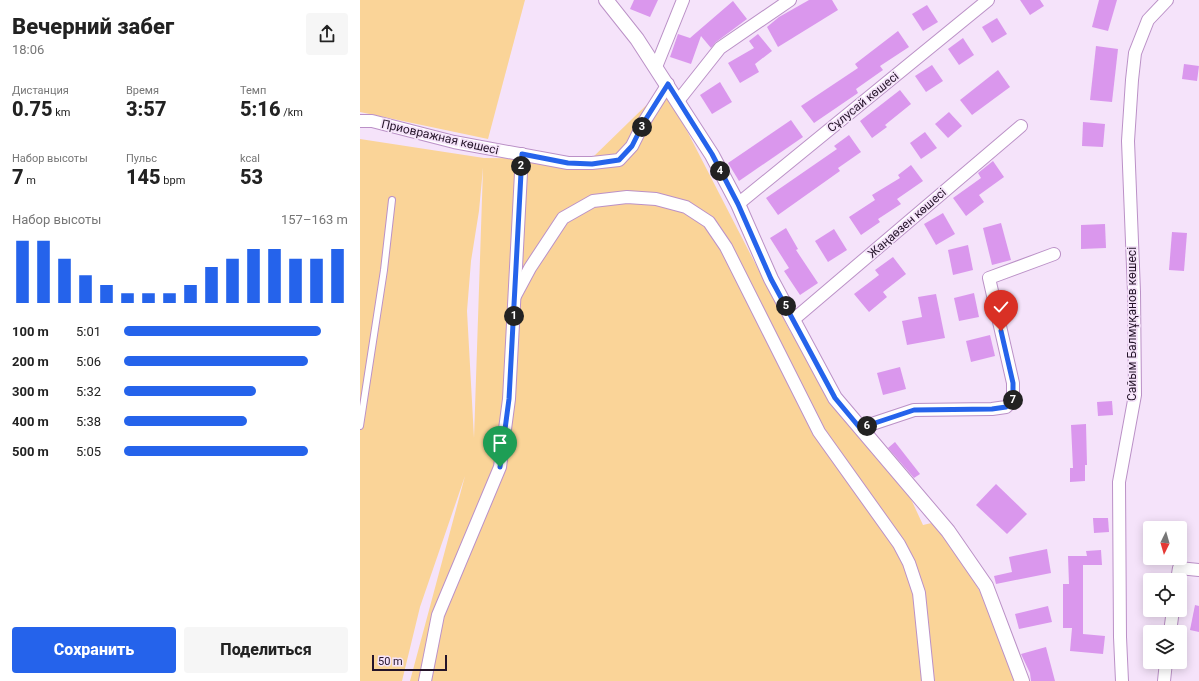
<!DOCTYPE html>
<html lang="ru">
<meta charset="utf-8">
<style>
:root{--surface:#fff;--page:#f6f6f6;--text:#222;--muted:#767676;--accent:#2563eb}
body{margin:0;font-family:Roboto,sans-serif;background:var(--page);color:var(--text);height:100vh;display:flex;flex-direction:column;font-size:15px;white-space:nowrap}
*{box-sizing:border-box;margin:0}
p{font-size:13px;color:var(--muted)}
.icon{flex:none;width:22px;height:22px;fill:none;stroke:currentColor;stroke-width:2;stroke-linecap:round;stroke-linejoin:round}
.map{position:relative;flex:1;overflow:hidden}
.side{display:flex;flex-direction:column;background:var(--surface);width:360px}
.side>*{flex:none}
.needle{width:26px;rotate:185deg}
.buttons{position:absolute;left:783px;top:521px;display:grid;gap:8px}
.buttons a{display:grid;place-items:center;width:44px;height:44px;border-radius:4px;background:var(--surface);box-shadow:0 2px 10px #0003;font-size:20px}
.scale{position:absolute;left:12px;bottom:10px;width:75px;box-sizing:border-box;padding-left:4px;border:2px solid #241429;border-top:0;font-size:11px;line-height:14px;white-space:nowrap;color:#241429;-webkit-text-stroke:3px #f5e3fa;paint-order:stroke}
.pin{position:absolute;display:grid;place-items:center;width:34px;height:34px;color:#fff;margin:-41px -17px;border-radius:50% 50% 50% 0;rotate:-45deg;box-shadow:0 0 4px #0007}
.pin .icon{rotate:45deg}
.km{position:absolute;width:20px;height:20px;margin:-10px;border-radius:50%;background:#222;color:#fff;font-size:11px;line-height:20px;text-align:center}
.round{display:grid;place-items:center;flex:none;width:42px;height:42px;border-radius:4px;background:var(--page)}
.headline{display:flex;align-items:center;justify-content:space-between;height:68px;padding:0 12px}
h1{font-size:22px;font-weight:800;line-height:30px}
.stats{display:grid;grid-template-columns:repeat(3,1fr);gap:6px;height:68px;padding:4px 12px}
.stats div{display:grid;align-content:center}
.stats b{font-size:20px;font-weight:800}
.stats small{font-size:11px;font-weight:400}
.stats p{font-size:11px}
.chart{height:112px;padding:8px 12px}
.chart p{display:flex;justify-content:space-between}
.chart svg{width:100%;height:72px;margin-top:4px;stroke:var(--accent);stroke-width:6}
.action{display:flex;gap:8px;margin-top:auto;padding:8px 12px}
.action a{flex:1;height:46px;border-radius:4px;background:var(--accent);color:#fff;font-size:16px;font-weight:800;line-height:46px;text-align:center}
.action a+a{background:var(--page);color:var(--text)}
ul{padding:0 12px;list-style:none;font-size:13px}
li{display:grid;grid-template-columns:64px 48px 1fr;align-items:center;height:30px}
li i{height:10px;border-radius:5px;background:var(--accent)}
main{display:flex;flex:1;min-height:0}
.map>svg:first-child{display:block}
.green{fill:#fad498;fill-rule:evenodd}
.building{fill:#da97ed}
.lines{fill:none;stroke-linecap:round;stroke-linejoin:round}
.service-casing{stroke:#bb91c7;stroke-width:8}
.minor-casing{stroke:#bb91c7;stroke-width:14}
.tertiary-casing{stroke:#bb91c7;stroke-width:16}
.service{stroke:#fff;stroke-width:6}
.minor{stroke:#fff;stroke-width:12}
.tertiary{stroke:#fff;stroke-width:14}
.route-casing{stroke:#fff;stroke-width:8}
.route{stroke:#2563eb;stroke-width:5}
.labels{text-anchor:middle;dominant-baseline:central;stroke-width:3.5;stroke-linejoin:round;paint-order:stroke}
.street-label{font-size:12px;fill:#241429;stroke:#f5e3fa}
</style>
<main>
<section class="side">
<div class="headline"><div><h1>Вечерний забег</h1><p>18:06</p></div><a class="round"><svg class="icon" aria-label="share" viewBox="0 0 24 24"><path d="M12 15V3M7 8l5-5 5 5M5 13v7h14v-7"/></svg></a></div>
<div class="stats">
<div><p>Дистанция</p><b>0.75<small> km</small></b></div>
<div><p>Время</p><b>3:57</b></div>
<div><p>Темп</p><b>5:16<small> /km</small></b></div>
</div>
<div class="stats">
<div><p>Набор высоты</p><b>7<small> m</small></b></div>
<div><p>Пульс</p><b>145<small> bpm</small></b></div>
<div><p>kcal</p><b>53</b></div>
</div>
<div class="chart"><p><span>Набор высоты</span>157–163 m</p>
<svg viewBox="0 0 160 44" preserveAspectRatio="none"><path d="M5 44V6M15 44V6M25 44V17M35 44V27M45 44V33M55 44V38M65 44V38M75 44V38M85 44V33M95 44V22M105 44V17M115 44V11M125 44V11M135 44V17M145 44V17M155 44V11"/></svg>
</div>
<ul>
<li><b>100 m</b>5:01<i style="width:88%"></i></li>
<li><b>200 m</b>5:06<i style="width:82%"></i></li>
<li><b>300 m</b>5:32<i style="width:59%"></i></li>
<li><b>400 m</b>5:38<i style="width:55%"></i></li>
<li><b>500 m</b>5:05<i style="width:82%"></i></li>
</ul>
<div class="action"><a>Сохранить</a><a>Поделиться</a></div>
</section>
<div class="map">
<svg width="839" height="681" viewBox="0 0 839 681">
<rect width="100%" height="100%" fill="#f5e3fa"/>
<g class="green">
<polygon points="0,0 165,0 128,139 0,112"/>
<path d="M308 84 318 101 325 127 431 333 538 471 563 525 580 521 645 636 658 681H50L105 476 60 607 42 681H0V139L124 158 231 159ZM123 168V169L114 438 107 311 111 261 119 211Z"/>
</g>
<g class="building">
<polygon points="274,0 298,0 290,17 270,9"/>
<polygon points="449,0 472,0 478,10 418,47 407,27 419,17"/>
<polygon points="660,0 680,0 684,6 670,15"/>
<polygon points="739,0 757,0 748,31 732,27"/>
<polygon points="373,1 387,19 356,42 351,48 341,36 331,64 310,57 318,34 330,38"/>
<polygon points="567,5 578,22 563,31 552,14"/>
<polygon points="637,18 647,34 632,43 622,27"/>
<polygon points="538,31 549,47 520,66 523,70 496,89 498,93 454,123 441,106 498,68 495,64"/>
<polygon points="398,34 412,51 395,64 399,72 380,83 368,63 394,48 389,41"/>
<polygon points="603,38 614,55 599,65 588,49"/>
<polygon points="736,46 758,49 752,102 730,100"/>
<polygon points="824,64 839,66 837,81 822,79"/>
<polygon points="572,65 583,81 566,92 555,76"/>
<polygon points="638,70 650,87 612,115 600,100"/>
<polygon points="360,82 372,102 352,114 340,95"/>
<polygon points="540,90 551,104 525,125 527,127 512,138 500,121"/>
<polygon points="589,112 602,126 588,138 575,124"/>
<polygon points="431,120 443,137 379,181 368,163"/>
<polygon points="723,122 745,124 743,147 722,146"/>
<polygon points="565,132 577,148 561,159 550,143"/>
<polygon points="489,135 501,152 478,168 480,171 418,215 406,198 477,149 474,146"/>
<polygon points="633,161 644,177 619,195 624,202 606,216 593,198 621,178 618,173"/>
<polygon points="551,165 563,181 537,199 541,204 518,219 520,222 501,235 489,217 515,200 512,195 540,178 538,175"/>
<polygon points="583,213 595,234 576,245 564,224"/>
<polygon points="641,223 651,260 632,265 623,228"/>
<polygon points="745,224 746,248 721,249 721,225"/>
<polygon points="426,228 438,249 436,250 458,283 440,295 424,271 429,268 410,238"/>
<polygon points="474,229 487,250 468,262 455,241"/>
<polygon points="812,232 827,233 824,271 809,270"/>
<polygon points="608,245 613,270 593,275 588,250"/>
<polygon points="533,257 546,274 523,292 527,297 509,312 494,294 519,275 515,270"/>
<polygon points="614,293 619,317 599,321 594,298"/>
<polygon points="576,294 585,338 547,345 542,321 562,317 558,297"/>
<polygon points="630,335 635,356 611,362 606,341"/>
<polygon points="540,367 546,389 523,395 517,373"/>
<polygon points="752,401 753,415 738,416 737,402"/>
<polygon points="726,424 727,465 725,465 725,481 710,482 710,468 713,468 711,425"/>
<polygon points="535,442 560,474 554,478 528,448"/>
<polygon points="636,484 667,514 647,534 616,505"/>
<polygon points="733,518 748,518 749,532 734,533"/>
<polygon points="687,549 691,573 636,584 634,576 652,572 649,557"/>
<polygon points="741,550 742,565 723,565 723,634 745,636 743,654 710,651 712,628 703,628 703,584 709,584 708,556 727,556 726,551"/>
<polygon points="835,605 839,606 839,632 830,630"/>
<polygon points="688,606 692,622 659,629 655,614"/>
<polygon points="686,647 695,681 671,681 670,673 661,654"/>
</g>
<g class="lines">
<g class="service-casing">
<polyline id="service" points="0,426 24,270 32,200"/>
</g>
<g class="minor-casing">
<g id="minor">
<polyline points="296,67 323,0"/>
<polyline points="318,101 360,48 430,0"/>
<polyline points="0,121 12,121 94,142 208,163 232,163 259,160 272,146 284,122 308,84"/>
<polyline points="378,204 628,0"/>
<polyline points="155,296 170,268 203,218 233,201 267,197 296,199 326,207 349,222 366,247 459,432 539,544 549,563 559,593 568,681"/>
<polyline points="433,320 661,126"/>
<polyline points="500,428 554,410 632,409 646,407 653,400 653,383 629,278 694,254"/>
<polyline points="817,580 819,568 839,570"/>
<polyline points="810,632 813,610"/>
<polyline points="65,681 78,615 140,467 149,399 162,154"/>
<polyline points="762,681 760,637 759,482 775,395 774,292 768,141 772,80 775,53 788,20 807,0"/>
<polyline points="804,681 806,662"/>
</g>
</g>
<g class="tertiary-casing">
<polyline id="tertiary" points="246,0 277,39 352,155 378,204 411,279 475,398 588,531 626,586 662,681"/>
</g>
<use href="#service" class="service"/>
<use href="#minor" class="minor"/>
<use href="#tertiary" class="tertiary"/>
</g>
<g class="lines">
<g class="route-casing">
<polyline id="route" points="140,467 149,399 162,154 208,163 232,164 259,160 272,146 284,122 308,84 352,154 378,204 411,279 475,398 500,428 554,410 632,409 646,407 653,400 653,383 641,331"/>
</g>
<use href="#route" class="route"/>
</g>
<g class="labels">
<g class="street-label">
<text transform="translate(503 102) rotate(-39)">Сұлусай көшесі</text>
<text transform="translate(80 137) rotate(13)">Приовражная көшесі</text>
<text transform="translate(547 223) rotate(-41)">Жаңаөзен көшесі</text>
<text transform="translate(772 324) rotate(-90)">Сайым Балмұқанов көшесі</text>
</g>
</g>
</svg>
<div class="buttons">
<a><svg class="needle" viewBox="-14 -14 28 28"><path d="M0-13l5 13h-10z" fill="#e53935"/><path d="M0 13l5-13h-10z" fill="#767676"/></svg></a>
<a><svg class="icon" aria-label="locate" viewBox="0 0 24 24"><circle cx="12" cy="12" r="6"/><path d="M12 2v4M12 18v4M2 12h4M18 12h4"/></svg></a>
<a><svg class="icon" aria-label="layers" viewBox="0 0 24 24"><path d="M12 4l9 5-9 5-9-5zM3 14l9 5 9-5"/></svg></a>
</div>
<div class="scale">50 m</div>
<div class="pin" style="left:140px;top:467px;background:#1e9e55"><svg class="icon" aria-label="arrive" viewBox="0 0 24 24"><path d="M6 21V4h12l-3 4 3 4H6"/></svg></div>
<div class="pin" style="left:641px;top:331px;background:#d93025"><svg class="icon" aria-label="check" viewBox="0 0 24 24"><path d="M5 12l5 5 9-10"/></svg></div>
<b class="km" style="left:154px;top:316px">1</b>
<b class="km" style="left:161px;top:166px">2</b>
<b class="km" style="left:282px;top:127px">3</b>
<b class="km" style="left:360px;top:171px">4</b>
<b class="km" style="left:426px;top:306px">5</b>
<b class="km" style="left:507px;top:426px">6</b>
<b class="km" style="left:653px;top:400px">7</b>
</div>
</main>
